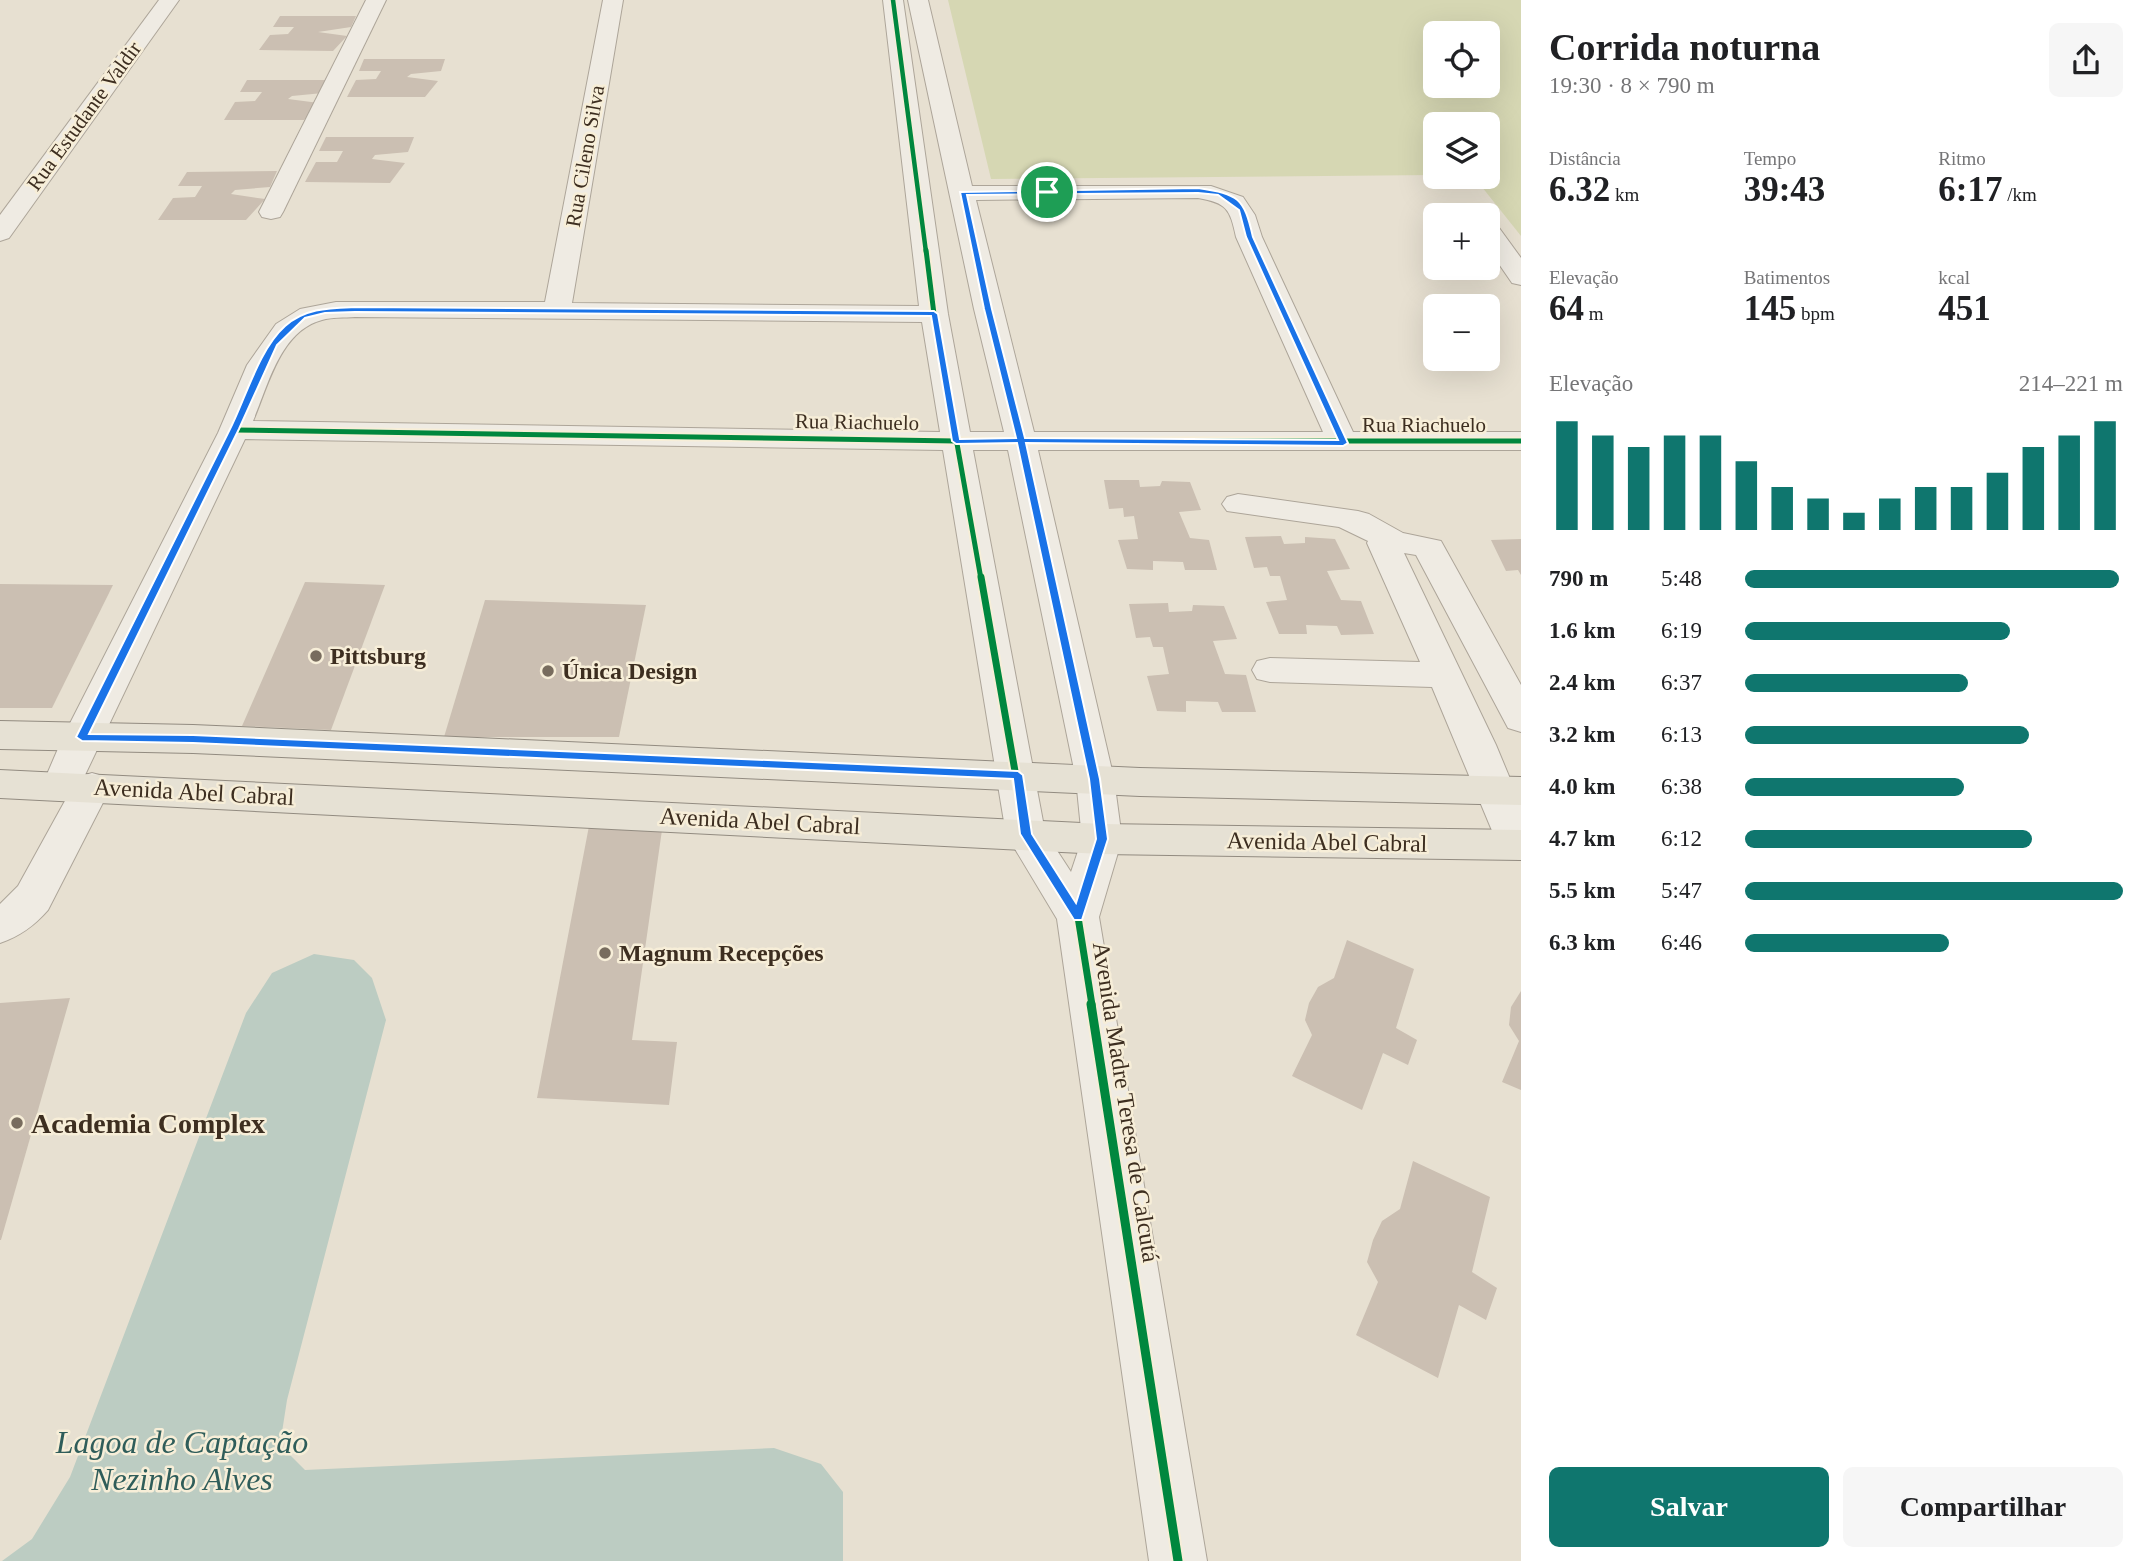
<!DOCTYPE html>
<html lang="pt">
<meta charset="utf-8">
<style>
:root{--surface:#fff;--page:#f6f6f6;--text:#202124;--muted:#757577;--accent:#0f766e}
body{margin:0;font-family:Georgia,serif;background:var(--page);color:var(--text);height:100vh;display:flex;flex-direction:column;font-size:26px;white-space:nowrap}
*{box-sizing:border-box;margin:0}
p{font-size:23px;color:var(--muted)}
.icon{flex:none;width:38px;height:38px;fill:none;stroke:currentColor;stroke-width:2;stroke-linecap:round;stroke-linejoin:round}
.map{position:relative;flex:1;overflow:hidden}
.panel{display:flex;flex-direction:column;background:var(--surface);width:630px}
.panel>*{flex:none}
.controls{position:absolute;left:1423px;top:21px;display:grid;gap:14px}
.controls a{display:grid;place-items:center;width:77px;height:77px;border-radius:10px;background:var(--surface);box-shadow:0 7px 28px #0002;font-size:35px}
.pin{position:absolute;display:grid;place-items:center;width:60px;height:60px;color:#fff;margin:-30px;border:4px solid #fff;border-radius:50%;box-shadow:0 2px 7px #0007}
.round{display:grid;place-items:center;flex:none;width:74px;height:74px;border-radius:10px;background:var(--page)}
.headline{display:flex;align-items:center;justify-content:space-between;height:119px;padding:0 28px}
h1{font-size:38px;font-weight:700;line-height:52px}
.metrics{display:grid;grid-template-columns:repeat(3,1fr);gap:10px;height:119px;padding:7px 28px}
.metrics div{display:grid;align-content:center}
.metrics b{font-size:35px;font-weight:700}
.metrics small{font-size:19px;font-weight:400}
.metrics p{font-size:19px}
.chart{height:196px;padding:14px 28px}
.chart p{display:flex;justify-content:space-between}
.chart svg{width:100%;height:126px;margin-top:7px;stroke:var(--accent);stroke-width:6}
.action{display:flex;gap:14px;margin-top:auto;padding:14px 28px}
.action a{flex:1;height:80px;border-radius:10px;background:var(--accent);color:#fff;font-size:28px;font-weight:700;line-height:80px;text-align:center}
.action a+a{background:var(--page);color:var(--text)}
ul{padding:0 28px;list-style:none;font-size:23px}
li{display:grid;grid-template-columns:112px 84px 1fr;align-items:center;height:52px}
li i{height:18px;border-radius:9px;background:var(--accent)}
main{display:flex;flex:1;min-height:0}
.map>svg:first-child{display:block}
.green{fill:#d6d7b3;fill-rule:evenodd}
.water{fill:#bcccc2}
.building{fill:#cbbfb2}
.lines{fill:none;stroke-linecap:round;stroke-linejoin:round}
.minor-casing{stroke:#ada599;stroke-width:2}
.major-casing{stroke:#928b80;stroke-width:2}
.minor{fill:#efebe3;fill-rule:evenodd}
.major{fill:#e6e1d4;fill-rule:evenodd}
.cycleway-far3-casing{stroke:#f7eed8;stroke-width:7}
.cycleway-far2-casing{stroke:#f7eed8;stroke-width:9}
.cycleway-far1-casing{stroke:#f7eed8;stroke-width:11}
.cycleway-casing{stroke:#f7eed8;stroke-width:13}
.cycleway-far3{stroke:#00873e;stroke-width:4.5}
.cycleway-far2{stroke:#00873e;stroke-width:5}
.cycleway-far1{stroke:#00873e;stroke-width:7}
.cycleway{stroke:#00873e;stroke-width:9}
.route{fill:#1a73e8;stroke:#fff;stroke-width:2;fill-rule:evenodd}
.poi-dot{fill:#786c5e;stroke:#f7eed8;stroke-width:2.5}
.labels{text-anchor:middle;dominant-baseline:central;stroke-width:5;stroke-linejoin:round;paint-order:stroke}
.far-street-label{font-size:21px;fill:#3d2e20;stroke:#f7eed8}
.poi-label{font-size:24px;font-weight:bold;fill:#3d2e20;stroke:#f7eed8;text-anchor:start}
.street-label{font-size:24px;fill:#3d2e20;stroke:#f7eed8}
.near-poi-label{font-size:28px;font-weight:bold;fill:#3d2e20;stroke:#f7eed8;text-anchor:start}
.near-water-label{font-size:32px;font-style:italic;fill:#2f5d5a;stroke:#f7eed8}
</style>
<main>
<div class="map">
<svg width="1521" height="1561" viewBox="0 0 1521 1561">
<rect width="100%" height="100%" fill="#e7e0d1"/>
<path class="green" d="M948 0H1521V236L1474 177H1488V124H1435V175L991 179ZM1435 33H1488V86H1435Z"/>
<polygon class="water" points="314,954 354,960 372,978 386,1020 287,1400 280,1445 305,1470 774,1448 821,1464 843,1492 843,1561 2,1561 32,1539 70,1477 246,1013 272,973"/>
<g class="building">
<polygon points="280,16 356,16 351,27 318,32 347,36 333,51 259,50 270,35 288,34 294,27 273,27"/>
<polygon points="364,59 445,59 441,71 411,74 407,77 438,81 425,97 347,97 356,80 376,79 381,71 359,71"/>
<polygon points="247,80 330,80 323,93 292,96 288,99 319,103 304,120 224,120 235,102 255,101 262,92 240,92"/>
<polygon points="326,137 414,137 408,152 375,155 372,159 405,163 390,183 305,182 316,162 337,162 343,151 319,151"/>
<polygon points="277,171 270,187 235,190 231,194 265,199 246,220 158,220 173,198 195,197 202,186 178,186 187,172"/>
<polygon points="1104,480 1139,480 1140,487 1160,486 1162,481 1190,482 1201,510 1179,512 1190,538 1209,540 1217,570 1185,570 1183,562 1153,561 1153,570 1127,569 1118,540 1138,539 1134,516 1124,517 1123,508 1109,509"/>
<polygon points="1281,536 1284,544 1305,543 1305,537 1335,539 1350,569 1327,571 1341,600 1361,601 1374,634 1341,635 1337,626 1306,625 1307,634 1279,634 1266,602 1287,600 1280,576 1270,576 1267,567 1254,568 1245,537"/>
<polygon points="1521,539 1521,575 1518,570 1506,571 1491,540"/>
<polygon points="305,582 385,585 331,730 242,726"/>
<polygon points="0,584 113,585 52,708 0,708"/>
<polygon points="485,600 646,605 619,737 444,737"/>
<polygon points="1168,603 1169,612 1192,611 1193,605 1224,606 1237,639 1213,641 1225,674 1246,675 1256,712 1222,712 1218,702 1186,701 1186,712 1157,711 1147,676 1169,674 1163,647 1153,647 1150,637 1136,638 1129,604"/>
<polygon points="589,826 662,830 632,1040 677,1042 669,1105 537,1098"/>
<polygon points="1347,940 1414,969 1396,1028 1417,1040 1408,1065 1383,1053 1362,1110 1292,1076 1312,1035 1305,1020 1309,1003 1318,987 1334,978"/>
<polygon points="1521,991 1521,1090 1502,1082 1519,1041 1509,1025 1511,1007"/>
<polygon points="70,998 1,1240 0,1240 0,1003"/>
<polygon points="1413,1161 1490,1197 1472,1272 1497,1288 1486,1320 1459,1305 1438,1378 1356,1335 1378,1282 1367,1262 1373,1240 1382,1221 1400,1209"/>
</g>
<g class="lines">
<g class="minor-casing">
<g id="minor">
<polygon points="159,0 179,0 9,238 0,241 0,215"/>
<polygon points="366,0 386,0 283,212 280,217 271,219 262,217 259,212"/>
<path d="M603 0H623L572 303 919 306 883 0H903L948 314 970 432H1004L974 309 908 0H928L972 186H1211L1243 197 1255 215 1262 237 1353 432H1521V450H1038L1114 779 1122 839 1099 917 1207 1561H1149L1057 919 1006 834 943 450 245 439 85 775 92 773 106 777 111 787 48 910C34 926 20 936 0 943V904L18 886 66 799 61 800 47 796 42 786 63 737 218 433 247 365 276 324 300 309 336 302H545ZM1198 198C1227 203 1230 209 1236 237L1323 432H1034L976 200ZM355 317 922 322 940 432 253 421C268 386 280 331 322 320 332 317 344 318 355 317ZM973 450H1008L1076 779 1082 839 1071 872 1045 832Z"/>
<polygon points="1488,222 1497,225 1521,258 1521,285 1512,283 1488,248"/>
<polygon points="1238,494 1358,511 1369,514 1403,533 1441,541 1521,685 1521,732 1508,728 1416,555 1404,553 1496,745 1521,805 1521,860 1504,856 1498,845 1432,687 1270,682 1257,679 1252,670 1257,661 1270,658 1420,662 1367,543 1368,541 1339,527 1227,511 1222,504 1227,497"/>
</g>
</g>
<g class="major-casing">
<g id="major">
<polygon points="0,721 193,725 1140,768 1521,777 1521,805 1140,796 193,753 0,749"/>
<polygon points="0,770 1102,824 1521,830 1521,860 1102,854 0,798"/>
</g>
</g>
<use href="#minor" class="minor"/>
<use href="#major" class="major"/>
<g class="cycleway-far3-casing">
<polyline id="cycleway-far3" points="893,0 926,252"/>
</g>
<g class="cycleway-far2-casing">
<g id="cycleway-far2">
<polyline points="926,250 934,314 981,579"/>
<polyline points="235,430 956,441 1521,441"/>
</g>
</g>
<g class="cycleway-far1-casing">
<polyline id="cycleway-far1" points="981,577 1026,834 1078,917 1092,1005"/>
</g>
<g class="cycleway-casing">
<polyline id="cycleway" points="1091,1004 1178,1561"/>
</g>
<use href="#cycleway-far3" class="cycleway-far3"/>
<use href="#cycleway-far2" class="cycleway-far2"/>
<use href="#cycleway-far1" class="cycleway-far1"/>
<use href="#cycleway" class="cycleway"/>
</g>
<path class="route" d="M1198 188C1239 194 1244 198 1253 237L1348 443 1343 446 1026 443 1100 779 1108 839 1082 920H1074L1020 834 1013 779 193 743 82 741 76 737C127 636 178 535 228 433 245 401 258 350 285 326 305 308 329 308 355 307L934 311 938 314 960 439 1016 438 984 309 960 192ZM1198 193 1218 195 1239 210 1246 237 1338 440 1025 438 992 309 967 195ZM355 312 931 316 952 441 956 444 1017 443 1089 779 1096 839 1076 903 1032 834 1023 775 1018 771 193 735 89 734 239 429 277 345 305 318 325 313Z"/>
<g class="poi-dot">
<circle cx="316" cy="656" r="7"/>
<circle cx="548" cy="671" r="7"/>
<circle cx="605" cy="953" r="7"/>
<circle cx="17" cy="1123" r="7"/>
</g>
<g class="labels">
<g class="far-street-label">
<text transform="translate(84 116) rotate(-54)">Rua Estudante Valdir</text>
<text transform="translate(585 156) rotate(-80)">Rua Cileno Silva</text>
<text transform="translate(857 422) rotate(1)">Rua Riachuelo</text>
<text x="1424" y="425">Rua Riachuelo</text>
</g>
<g class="poi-label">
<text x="330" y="656">Pittsburg</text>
<text x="562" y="671">Única Design</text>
<text x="619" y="953">Magnum Recepções</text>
</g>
<g class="street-label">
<text transform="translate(194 792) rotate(3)">Avenida Abel Cabral</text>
<text transform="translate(760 821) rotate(3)">Avenida Abel Cabral</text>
<text transform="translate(1327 842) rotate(1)">Avenida Abel Cabral</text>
<text transform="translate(1126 1102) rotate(81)">Avenida Madre Teresa de Calcutá</text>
</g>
<g class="near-poi-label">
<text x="31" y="1123">Academia Complex</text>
</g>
<g class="near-water-label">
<text x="182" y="1442">Lagoa de Captação<tspan x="182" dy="37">Nezinho Alves</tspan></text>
</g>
</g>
</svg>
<div class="controls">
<a><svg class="icon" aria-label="locate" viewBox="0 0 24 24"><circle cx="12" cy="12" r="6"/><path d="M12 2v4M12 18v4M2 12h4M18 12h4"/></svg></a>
<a><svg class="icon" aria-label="layers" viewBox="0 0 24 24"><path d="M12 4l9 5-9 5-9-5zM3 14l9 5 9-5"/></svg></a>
<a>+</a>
<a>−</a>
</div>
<div class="pin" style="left:1047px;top:192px;background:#1e9e55"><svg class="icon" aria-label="arrive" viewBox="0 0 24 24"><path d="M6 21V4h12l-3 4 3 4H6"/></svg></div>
</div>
<section class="panel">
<div class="headline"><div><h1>Corrida noturna</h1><p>19:30 · 8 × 790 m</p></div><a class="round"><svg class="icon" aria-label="share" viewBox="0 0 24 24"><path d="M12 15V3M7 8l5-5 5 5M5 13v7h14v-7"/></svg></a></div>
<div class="metrics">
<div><p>Distância</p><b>6.32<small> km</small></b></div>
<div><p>Tempo</p><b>39:43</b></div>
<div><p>Ritmo</p><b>6:17<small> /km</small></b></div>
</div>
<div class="metrics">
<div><p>Elevação</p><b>64<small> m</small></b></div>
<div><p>Batimentos</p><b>145<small> bpm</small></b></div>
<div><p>kcal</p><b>451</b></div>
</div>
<div class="chart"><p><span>Elevação</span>214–221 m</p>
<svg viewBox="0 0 160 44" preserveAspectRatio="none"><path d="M5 44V6M15 44V11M25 44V15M35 44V11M45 44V11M55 44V20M65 44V29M75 44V33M85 44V38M95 44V33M105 44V29M115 44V29M125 44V24M135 44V15M145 44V11M155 44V6"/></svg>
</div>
<ul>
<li><b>790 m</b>5:48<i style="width:99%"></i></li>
<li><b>1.6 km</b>6:19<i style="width:70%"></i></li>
<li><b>2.4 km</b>6:37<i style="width:59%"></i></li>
<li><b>3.2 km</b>6:13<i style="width:75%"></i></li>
<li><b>4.0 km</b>6:38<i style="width:58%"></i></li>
<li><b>4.7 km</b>6:12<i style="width:76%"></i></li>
<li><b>5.5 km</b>5:47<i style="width:100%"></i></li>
<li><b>6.3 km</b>6:46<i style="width:54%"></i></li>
</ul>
<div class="action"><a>Salvar</a><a>Compartilhar</a></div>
</section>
</main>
